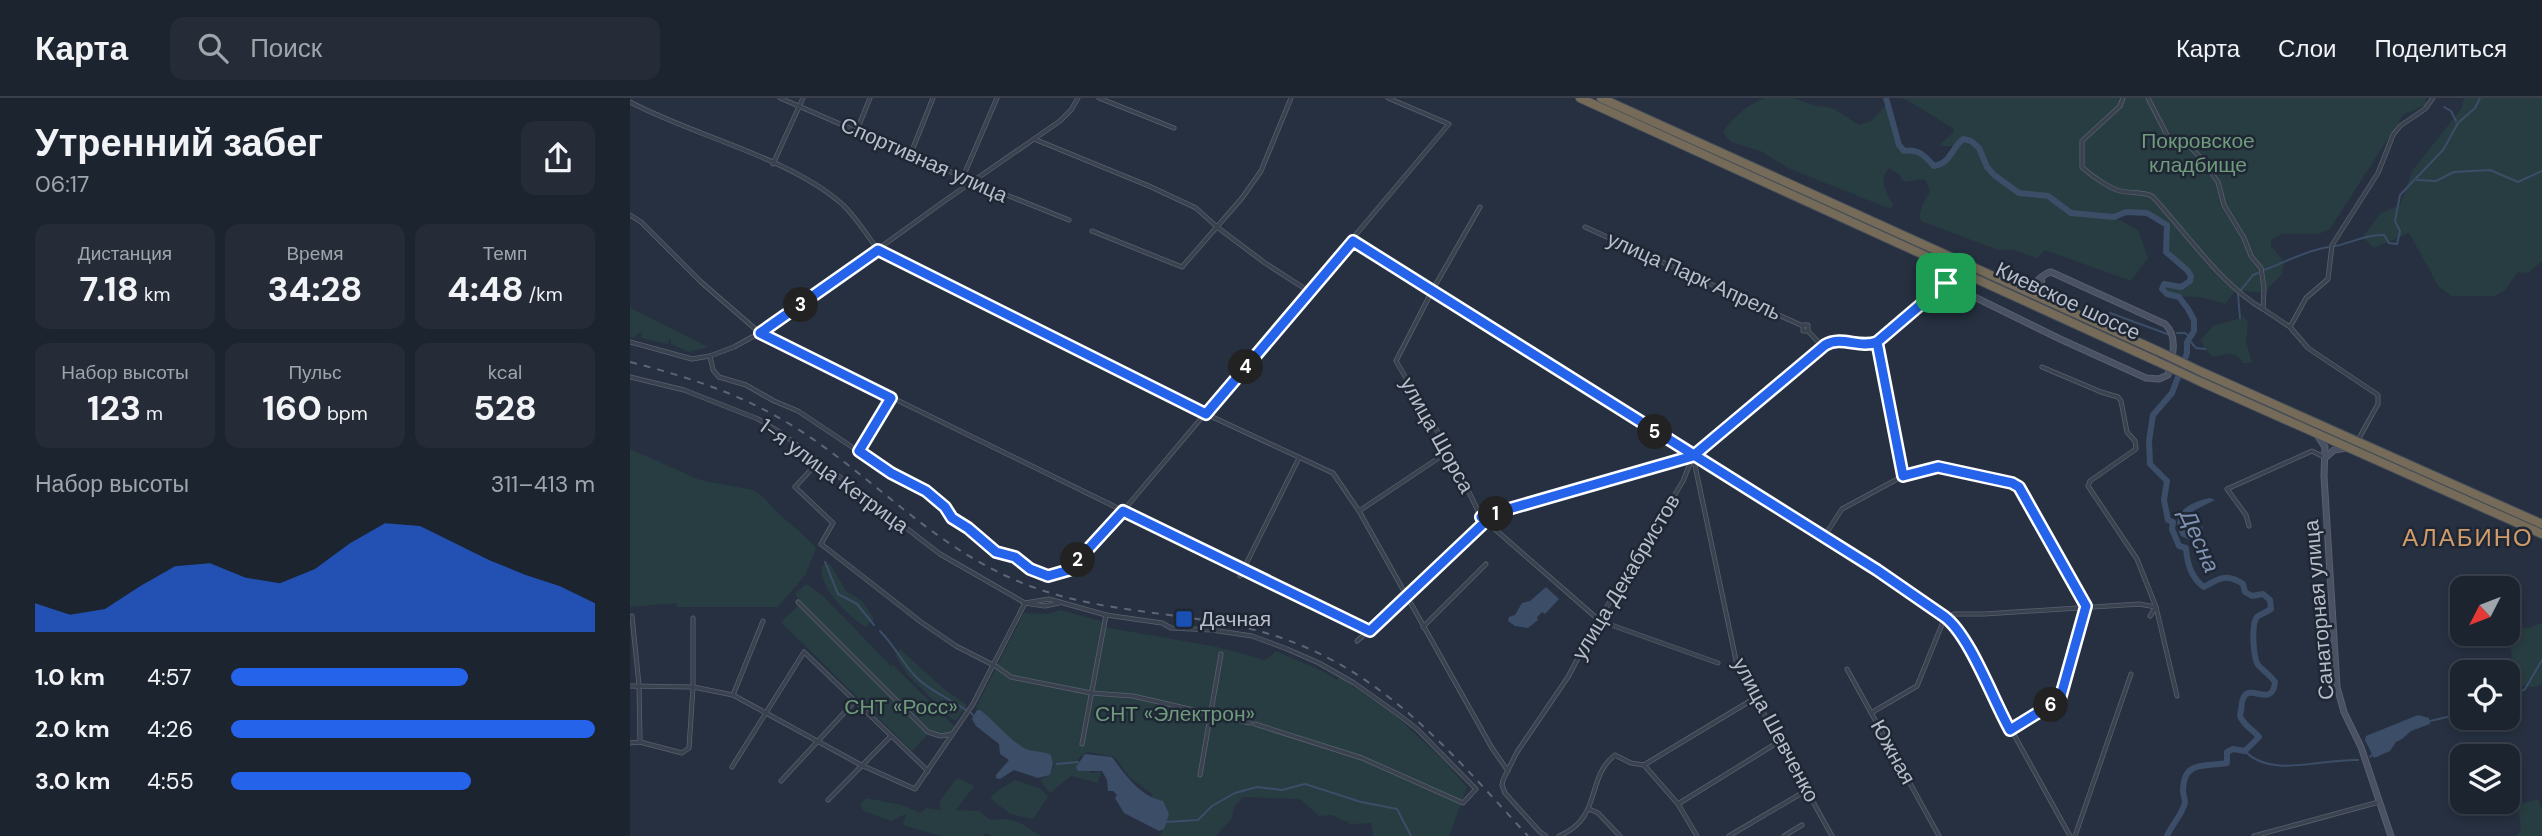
<!DOCTYPE html>
<html lang="ru">
<meta charset="utf-8">
<style>
:root{--surface:#1c2430;--page:#252c38;--text:#f1f3f6;--muted:#a0a4ab;--line:#3a414c;--accent:#2563eb}
body{margin:0;font-family:"DM Sans",sans-serif;background:var(--page);color:var(--text);height:100vh;display:flex;flex-direction:column;font-size:26px;white-space:nowrap}
*{box-sizing:border-box;margin:0}
p{font-size:23px;color:var(--muted)}
.icon{flex:none;width:38px;height:38px;fill:none;stroke:currentColor;stroke-width:2;stroke-linecap:round;stroke-linejoin:round}
.map{position:relative;flex:1;overflow:hidden}
.panel{display:flex;flex-direction:column;background:var(--surface);width:630px}
.panel>*{flex:none}
.needle{width:46px;rotate:228deg}
.buttons{position:absolute;left:1820px;top:478px;display:grid;gap:14px}
.buttons a{display:grid;place-items:center;width:70px;height:70px;border-radius:14px;background:var(--surface);box-shadow:0 4px 10px #0003,0 0 0 2px var(--line);font-size:35px}
.pin{position:absolute;display:grid;place-items:center;width:60px;height:60px;color:#fff;margin:-30px;border-radius:14px;box-shadow:0 4px 10px #0006}
.km{position:absolute;width:35px;height:35px;margin:-18px;border-radius:50%;background:#222;color:#fff;font-size:19px;line-height:35px;text-align:center}
.round{display:grid;place-items:center;flex:none;width:74px;height:74px;border-radius:14px;background:var(--page)}
.overview{display:flex;align-items:center;justify-content:space-between;height:119px;padding:0 35px}
h1{font-size:38px;font-weight:700;line-height:52px}
.metrics{display:grid;grid-template-columns:repeat(3,1fr);gap:10px;height:119px;padding:7px 35px}
.metrics div{display:grid;align-content:center;border-radius:14px;background:var(--page);text-align:center}
.metrics b{font-size:35px;font-weight:700}
.metrics small{font-size:19px;font-weight:400}
.metrics p{font-size:19px}
.chart{height:196px;padding:14px 35px}
.chart p{display:flex;justify-content:space-between}
.chart svg{width:100%;height:126px;margin-top:7px;fill:var(--accent);opacity:.7}
ul{padding:0 35px;list-style:none;font-size:23px}
li{display:grid;grid-template-columns:112px 84px 1fr;align-items:center;height:52px}
li i{height:18px;border-radius:9px;background:var(--accent)}
header{display:flex;align-items:center;gap:42px;box-sizing:border-box;height:98px;padding:0 35px;background:var(--surface);border-bottom:2px solid var(--line)}
header strong{font-size:33px}
nav{display:flex;gap:38px;margin-inline-start:auto;font-size:24px}
.search{width:490px;height:63px;background:var(--page);display:flex;align-items:center;gap:18px;box-sizing:border-box;padding:0 24px;border-radius:14px;color:var(--muted);font-size:26px}
main{display:flex;flex:1;min-height:0}
.map>svg:first-child{display:block}
.green{fill:#283d41}
.water{fill:#3c4d68}
.lines{fill:none;stroke-linecap:round;stroke-linejoin:round}
.stream{stroke:#3c4d68;stroke-width:2}
.river{stroke:#3c4d68;stroke-width:6}
.street-casing{stroke:#58606d;stroke-width:5}
.secondary-casing{stroke:#58606d;stroke-width:7}
.highway-casing{stroke:#454d5a;stroke-width:10}
.street{stroke:#3a4250;stroke-width:3.5}
.secondary{stroke:#495162;stroke-width:5}
.highway{stroke:#756b58;stroke-width:8}
.rail{stroke:#5d6676;stroke-width:2;stroke-dasharray:7 7;stroke-linecap:butt}
.highway-bridge-casing{stroke:#454d5a;stroke-width:10;stroke-linecap:butt}
.highway-bridge{stroke:#756b58;stroke-width:8}
.route-casing{stroke:#fff;stroke-width:14}
.route{stroke:#2563eb;stroke-width:9}
.transit-dot{fill:#1a4fb4;stroke:#1f2735;stroke-width:2.5}
.labels{text-anchor:middle;dominant-baseline:central;stroke-width:5;stroke-linejoin:round;paint-order:stroke}
.park-label{font-size:21px;fill:#6f9a7b;stroke:#1f2735}
.street-label{font-size:21px;fill:#b7bdca;stroke:#1f2735}
.poi-label{font-size:21px;fill:#b7bdca;stroke:#1f2735;text-anchor:start}
.water-label{font-size:23px;font-style:italic;fill:#7f92b1;stroke:#1f2735}
.quarter-label{font-size:24px;letter-spacing:2px;fill:#d29c6a;stroke:#1f2735}
</style>
<header>
<strong>Карта</strong>
<div class="search"><svg class="icon" aria-label="search" viewBox="0 0 24 24"><circle cx="10" cy="10" r="6"/><path d="M15 15l6 6"/></svg>Поиск</div>
<nav><a>Карта</a><a>Слои</a><a>Поделиться</a></nav>
</header>
<main>
<section class="panel">
<div class="overview"><div><h1>Утренний забег</h1><p>06:17</p></div><a class="round"><svg class="icon" aria-label="share" viewBox="0 0 24 24"><path d="M12 15V3M7 8l5-5 5 5M5 13v7h14v-7"/></svg></a></div>
<div class="metrics">
<div><p>Дистанция</p><b>7.18<small> km</small></b></div>
<div><p>Время</p><b>34:28</b></div>
<div><p>Темп</p><b>4:48<small> /km</small></b></div>
</div>
<div class="metrics">
<div><p>Набор высоты</p><b>123<small> m</small></b></div>
<div><p>Пульс</p><b>160<small> bpm</small></b></div>
<div><p>kcal</p><b>528</b></div>
</div>
<div class="chart"><p><span>Набор высоты</span>311–413 m</p>
<svg viewBox="0 0 160 44" preserveAspectRatio="none"><path d="M0 44V34L10 38L20 36L30 28L40 21L50 20L60 25L70 27L80 22L90 13L100 6L110 7L120 13L130 19L140 24L150 28L160 34V44z"/></svg>
</div>
<ul>
<li><b>1.0 km</b>4:57<i style="width:65%"></i></li>
<li><b>2.0 km</b>4:26<i style="width:100%"></i></li>
<li><b>3.0 km</b>4:55<i style="width:66%"></i></li>
</ul>
</section>
<div class="map">
<svg width="1912" height="738" viewBox="0 0 1912 738">
<rect width="100%" height="100%" fill="#263040"/>
<g class="green">
<path d="M1135 0H1163L1186 8 1198 9 1206 12 1229 27 1241 23 1258 5 1269 47 1274 53C1288 50 1295 59 1304 68 1317 65 1320 60 1325 48H1312L1310 46 1324 34V31L1277 2 1270 0H1796V7L1774 16 1699 132 1688 136H1651L1641 142V148L1654 164 1652 176 1634 195 1606 192 1595 206C1585 203 1575 200 1566 199 1553 198 1542 201 1532 191L1534 186 1551 189 1560 183 1561 178 1557 172 1536 154 1537 127C1520 117 1502 107 1484 119L1508 132 1518 160 1501 183 1415 152 1407 160 1384 152H1368L1291 123C1287 112 1296 103 1300 93L1295 81 1274 84 1269 76 1259 70C1248 82 1256 94 1263 106V109L1258 110 1158 70 1133 54 1101 44 1093 35C1101 20 1119 6 1135 0Z"/>
<polygon points="1834,0 1912,0 1912,163 1898,175 1888,174 1876,191 1865,198 1822,198 1809,189 1779,135 1744,150 1733,139 1751,115 1770,107 1782,73 1832,10"/>
<polygon points="0,210 78,249 59,254 41,246 40,239 38,246 11,240 12,233 3,240 0,239"/>
<path d="M1614 219 1618 224 1616 243 1622 265H1613C1605 252 1596 256 1583 259L1575 251 1571 242 1583 228Z"/>
<path d="M0 351 70 382 123 392C134 397 139 407 148 415 161 427 175 437 186 450L176 476 148 509H47V505L0 509Z"/>
<path d="M200 466 216 493 232 503 244 521 236 529C219 519 188 489 192 468Z"/>
<path d="M176 486 193 498 261 568 263 567 327 631C316 640 311 644 298 636L282 653 151 524 171 505 165 496Z"/>
<polygon points="430,512 471,523 474,529 587,549 635,562 646,553 694,574 707,582 709,579 766,618 813,662 837,689 819,738 743,738 741,725 721,726 702,717 689,718 670,701 613,699 604,709 602,720 586,738 530,738 539,716 522,700 521,695 500,680 485,659 458,654 447,661 453,669 461,675 471,674 468,685 441,678 420,695 410,682 420,677 424,668 421,656 404,658 380,644 346,609 394,515 418,516"/>
<polygon points="1912,525 1912,586 1904,589 1886,587 1878,531 1898,530"/>
<polygon points="270,551 314,591 337,607 326,622 322,621 277,576 266,558"/>
<path d="M327 680 344 688 326 712 349 713 360 722C385 719 390 724 410 738H362L356 735 352 738H311L273 727 276 716 261 723 234 713 230 707 236 700 272 707 290 715 296 710 311 712 309 704Z"/>
<polygon points="385,682 411,691 418,699 403,721 380,716 360,700 369,692"/>
<polygon points="1908,701 1912,713 1912,738 1886,738 1891,732 1888,707"/>
</g>
<g class="water">
<path d="M1580 400 1585 402 1565 412 1555 420 1554 427 1557 432 1569 428 1573 429 1571 437 1560 442 1551 438C1539 416 1559 404 1580 400Z"/>
<polygon points="916,489 929,501 915,516 912,514 907,519 908,522 898,530 885,528 878,523 879,519 885,517 892,505 900,503"/>
<path d="M347 612H350C366 624 377 640 394 650 403 655 412 652 421 657L423 666 420 677 408 680 384 672 370 681 366 680V677L379 662 370 656 369 646 346 628 342 621Z"/>
<polygon points="1788,617 1799,620 1800,626 1781,633 1772,641 1766,644 1760,653 1744,660 1735,642 1736,638"/>
<path d="M455 656 482 659C496 678 510 698 533 703L539 716 534 731 529 733 494 715 485 700 487 697 483 693H478L477 682 472 673H448L446 669Z"/>
</g>
<g class="lines">
<g class="stream">
<polyline points="1814,9 1821,13 1826,23"/>
<polyline points="1787,82 1806,83 1824,74 1860,72 1888,84 1912,73"/>
<path d="M1705 148C1722 145 1736 136 1754 137L1759 145 1767 146 1770 133 1765 123 1770 97 1813 52 1828 25 1845 10 1850 0"/>
<path d="M1634 172C1657 164 1674 153 1698 149"/>
<polyline points="1611,192 1623,177 1628,175"/>
<polyline points="1608,196 1610,220"/>
<polyline points="1480,215 1540,237"/>
<polyline points="1547,235 1555,235 1560,239"/>
<polyline points="1559,242 1566,250 1575,251"/>
<polyline points="195,464 208,496 227,506 244,527"/>
<path d="M250 533C264 547 272 564 285 578 299 593 319 600 336 612"/>
<polyline points="1886,596 1895,591 1912,562"/>
<polyline points="341,615 344,618"/>
<polyline points="1800,623 1826,617"/>
<path d="M1615 653C1640 681 1695 660 1728 662"/>
<polyline points="1740,659 1742,657"/>
<polyline points="427,666 448,664"/>
<polyline points="536,724 568,722 582,708 605,695 627,689 652,692 675,686 731,704 767,711 781,738"/>
</g>
<path class="river" d="M1256 0 1269 47 1274 53C1288 50 1295 58 1304 68 1321 65 1321 51 1333 41L1341 43 1349 50 1357 69 1364 77 1389 95 1418 98 1441 115 1484 119 1496 114 1517 115 1537 127 1536 154 1557 172 1561 178 1560 183 1551 189 1534 186 1532 191 1537 196 1549 199 1558 211 1564 222V233L1557 244V255L1542 295 1523 317 1519 343 1520 366 1537 383 1534 402 1538 422 1543 424 1542 431 1549 448 1556 450C1557 466 1561 480 1574 489 1589 480 1597 475 1613 486L1615 494 1622 498 1633 496 1640 502 1641 511C1637 514 1630 516 1627 519 1621 526 1623 562 1629 568 1635 574 1640 577 1645 584 1642 612 1619 583 1613 601 1611 605 1612 609 1611 612 1610 618 1609 618 1613 623 1617 629 1624 633 1629 639L1615 653 1603 651 1597 654V665C1575 669 1553 662 1553 693 1553 697 1555 700 1555 704 1554 714 1541 728 1537 738"/>
<g class="street-casing">
<g id="street">
<polyline points="150,0 344,84 439,122"/>
<polyline points="469,0 544,30"/>
<path d="M1493 0 1490 8 1452 43V69C1459 76 1478 89 1487 92 1499 96 1510 93 1522 98 1555 133 1591 187 1633 211"/>
<polyline points="1518,0 1538,39 1556,45 1570,59 1588,84 1594,107 1614,140 1621,158 1631,170 1634,190 1633,211 1660,229"/>
<path d="M0 4C64 38 159 59 212 106 226 119 237 137 248 152L576 316 703 375 729 413 862 650 878 673"/>
<polyline points="227,32 240,0"/>
<polyline points="404,41 519,88 566,110 587,129 635,165 680,194"/>
<polyline points="281,55 303,0"/>
<polyline points="143,66 173,0"/>
<polyline points="333,79 367,0"/>
<polyline points="850,109 802,193 766,263 819,353 851,419 970,523 1088,565"/>
<polyline points="0,117 11,124 71,184 130,235 739,533"/>
<polyline points="955,129 1173,228"/>
<polyline points="462,133 552,169 612,100 631,73 661,0"/>
<polyline points="723,143 1247,472 1315,519 1324,528 1440,738"/>
<polyline points="1178,233 1173,233 1173,227 1178,227 1178,233 1193,249"/>
<polyline points="0,244 62,261 80,258 104,249 142,228 313,104 430,23 441,12 448,0"/>
<polyline points="1247,244 1273,378"/>
<polyline points="80,258 83,272 89,279 116,287 144,303 168,313 261,375 296,393 315,409 322,420 339,430 366,454 385,459 408,475 424,478 439,472 493,413 819,26 758,0"/>
<polyline points="1412,269 1471,294 1488,299 1491,303 1497,334 1505,343 1506,351 1460,383 1458,388 1507,461 1526,509 1547,598"/>
<polyline points="0,279 54,292 128,321 151,335 189,363 310,456 395,505 415,508 429,505"/>
<polyline points="1728,342 1748,306 1748,297 1678,250 1660,229 1676,200 1698,181 1702,147 1748,75 1763,37 1770,28 1795,11 1803,0"/>
<polyline points="229,353 260,301"/>
<polyline points="189,363 165,389 203,425 191,446 291,524 326,548 367,569 381,579 461,595 503,598 620,625"/>
<polyline points="729,413 819,353"/>
<polyline points="851,419 1063,358 1107,567 1202,738"/>
<polyline points="1619,428 1616,417 1597,391 1682,353 1694,359"/>
<polyline points="1194,439 1212,411 1273,378 1308,369 1382,385 1389,389 1456,507 1430,601 1380,632"/>
<polyline points="610,478 669,360"/>
<polyline points="168,504 298,634 311,638 322,636"/>
<polyline points="395,505 419,501 476,517 532,525 541,530 582,532 622,538 657,551 689,565 724,585 769,617 787,631 846,691 833,705 732,660 625,626"/>
<polyline points="2,518 9,587 10,644"/>
<polyline points="1317,520 1324,516 1354,516 1509,506 1526,509 1520,518"/>
<polyline points="793,529 856,466"/>
<polyline points="727,543 778,499 856,423"/>
<polyline points="1217,571 1309,738"/>
<polyline points="0,588 63,589 103,597 231,667 285,691 343,606 395,505"/>
<polyline points="103,597 133,523"/>
<polyline points="1241,615 1287,588 1315,519"/>
<polyline points="0,645 10,644 52,655 59,650 63,589 63,520"/>
<polyline points="452,646 476,517"/>
<polyline points="1014,667 1125,600"/>
<polyline points="102,669 174,554 298,673"/>
<polyline points="570,677 591,556"/>
<polyline points="151,683 225,603"/>
<polyline points="198,702 260,639"/>
<polyline points="1048,706 1150,643"/>
<polyline points="959,711 968,715 990,738"/>
<path d="M916 738 910 734 875 695 872 687 873 682 887 654 938 579 964 530 1053 383 1063 358 1195 247C1212 237 1229 251 1247 244L1316 185"/>
<path d="M929 738C973 720 955 680 985 657L1001 665 1014 667 1048 706 1067 738"/>
<polyline points="1099,738 1177,692"/>
<polyline points="1154,738 1172,727"/>
<polyline points="1445,738 1501,576"/>
<polyline points="1624,738 1749,704"/>
</g>
</g>
<g class="secondary-casing">
<g id="secondary">
<polyline points="1304,165 1314,173 1316,185"/>
<polyline points="1412,179 1411,191 1418,202"/>
<path d="M1316 185 1430 241 1516 280 1529 281 1538 277C1542 260 1549 239 1535 226L1421 174C1408 177 1408 189 1390 189"/>
<polyline points="1316,185 1328,180 1340,180"/>
<polyline points="1687,337 1695,349 1694,378 1707,589 1714,614 1731,649 1761,738"/>
<polyline points="1696,359 1704,352 1717,350"/>
</g>
</g>
<g class="highway-casing">
<g id="highway">
<polyline points="950,0 1526,263"/>
<polyline points="971,0 1528,253"/>
<polyline points="1572,274 1912,426"/>
<polyline points="1571,284 1912,436"/>
</g>
</g>
<use href="#street" class="street"/>
<use href="#secondary" class="secondary"/>
<use href="#highway" class="highway"/>
<path class="rail" d="M0 264C59 279 114 297 166 330 236 374 293 437 368 474 445 513 521 511 603 527 737 553 811 643 898 738"/>
<g class="highway-bridge-casing">
<g id="highway-bridge">
<polyline points="1528,253 1572,274"/>
<polyline points="1526,263 1571,284"/>
</g>
</g>
<use href="#highway-bridge" class="highway-bridge"/>
</g>
<g class="lines">
<g class="route-casing">
<path id="route" d="M1316 185 1247 244C1229 251 1212 237 1195 247L1063 358 851 419 856 423 740 533 493 413 439 472 418 478 400 471 385 459 366 454 338 430 322 420 315 409 296 393 261 375 229 353 261 300 130 235 248 152 576 316 723 143 1247 472 1315 519C1340 538 1363 602 1380 632L1430 601 1456 508 1389 389 1382 385 1308 369 1273 378 1247 244 1316 185 1323 188 1321 185 1324 181 1316 185"/>
</g>
<use href="#route" class="route"/>
</g>
<rect class="transit-dot" x="545" y="512" width="18" height="18" rx="3.5"/>
<g class="labels">
<g class="park-label">
<text x="1568" y="43">Покровское<tspan x="1568" dy="24">кладбище</tspan></text>
<text x="271" y="609">СНТ «Росс»</text>
<text x="545" y="616">СНТ «Электрон»</text>
</g>
<g class="street-label">
<text transform="translate(294 62) rotate(24)">Спортивная улица</text>
<text transform="translate(1064 178) rotate(24)">улица Парк Апрель</text>
<text transform="translate(1438 203) rotate(25)">Киевское шоссе</text>
<text transform="translate(807 337) rotate(61)">улица Щорса</text>
<text transform="translate(204 378) rotate(36)">1-я улица Кетрица</text>
<text transform="translate(996 479) rotate(-59)">улица Декабристов</text>
<text transform="translate(1689 512) rotate(-95)">Санаторная улица</text>
<text transform="translate(1146 632) rotate(62)">улица Шевченко</text>
<text transform="translate(1263 654) rotate(61)">Южная</text>
</g>
<g class="poi-label">
<text x="570" y="521">Дачная</text>
</g>
<g class="water-label">
<text transform="translate(1570 443) rotate(66)">Десна</text>
</g>
<g class="quarter-label">
<text x="1838" y="439">АЛАБИНО</text>
</g>
</g>
</svg>
<div class="buttons">
<a><svg class="needle" viewBox="-14 -14 28 28"><path d="M0-13l5 13h-10z" fill="#e53935"/><path d="M0 13l5-13h-10z" fill="#a0a4ab"/></svg></a>
<a><svg class="icon" aria-label="locate" viewBox="0 0 24 24"><circle cx="12" cy="12" r="6"/><path d="M12 2v4M12 18v4M2 12h4M18 12h4"/></svg></a>
<a><svg class="icon" aria-label="layers" viewBox="0 0 24 24"><path d="M12 4l9 5-9 5-9-5zM3 14l9 5 9-5"/></svg></a>
</div>
<div class="pin" style="left:1316px;top:185px;background:#1e9e55"><svg class="icon" aria-label="arrive" viewBox="0 0 24 24"><path d="M6 21V4h12l-3 4 3 4H6"/></svg></div>
<b class="km" style="left:866px;top:416px">1</b>
<b class="km" style="left:448px;top:462px">2</b>
<b class="km" style="left:171px;top:207px">3</b>
<b class="km" style="left:616px;top:269px">4</b>
<b class="km" style="left:1025px;top:334px">5</b>
<b class="km" style="left:1421px;top:607px">6</b>
</div>
</main>
